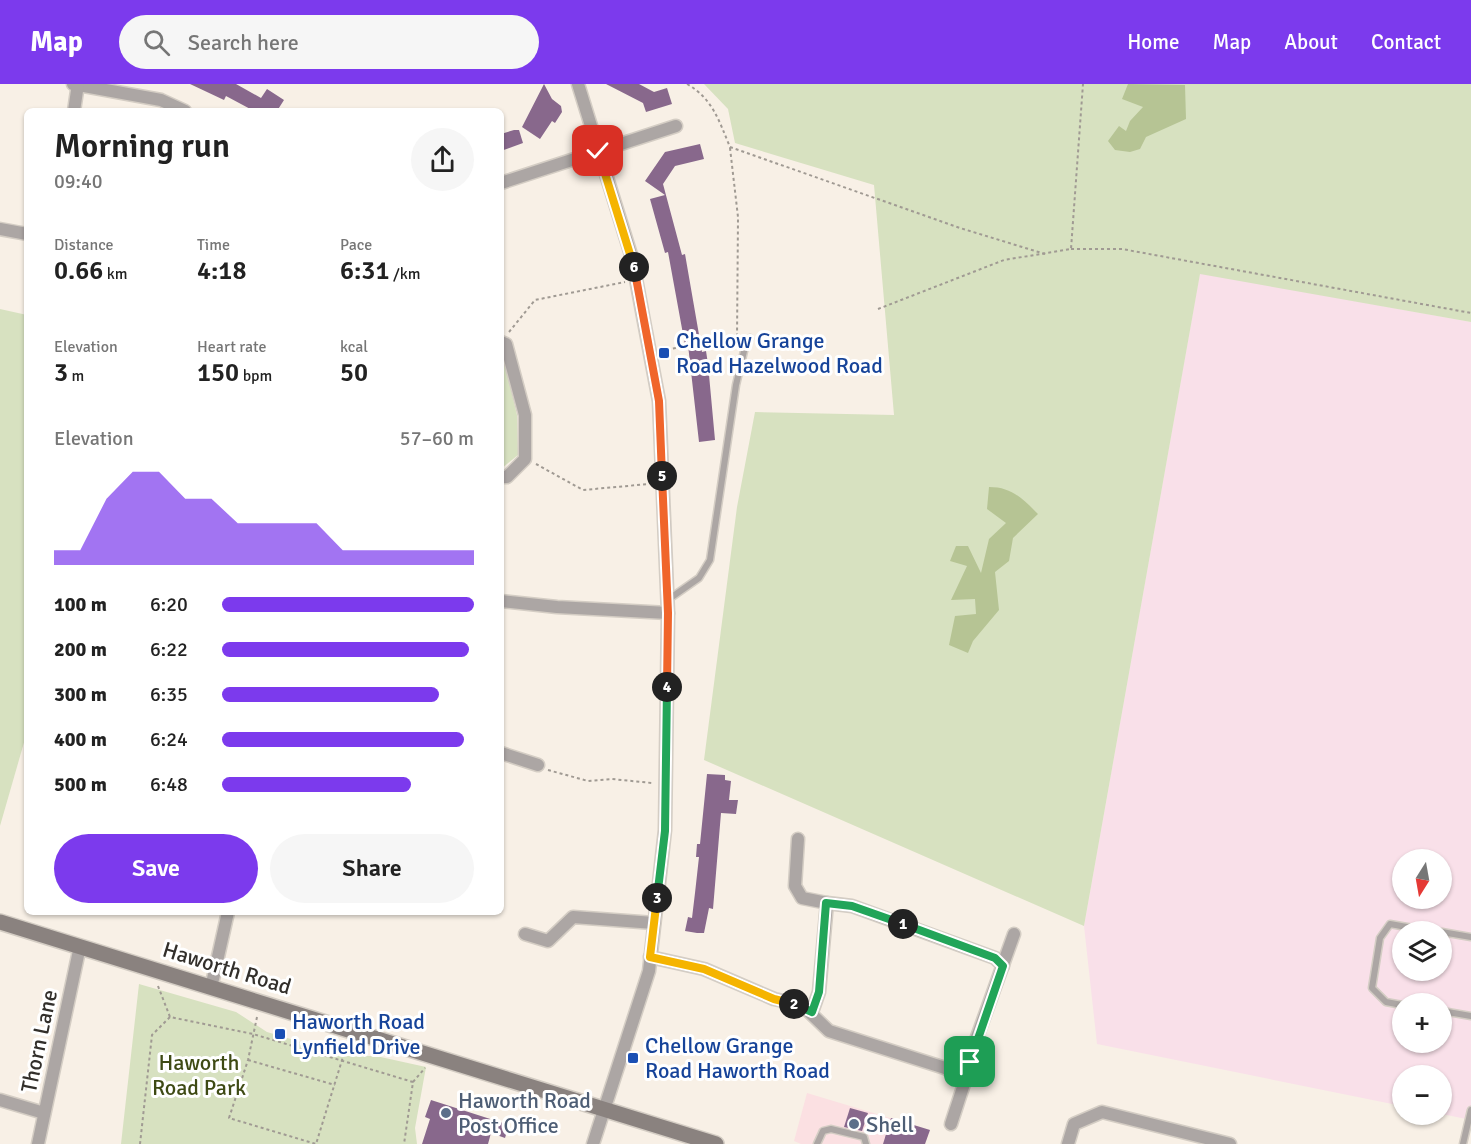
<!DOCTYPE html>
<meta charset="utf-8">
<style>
:root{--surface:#fff;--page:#f6f6f6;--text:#222;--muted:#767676;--accent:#7c3aed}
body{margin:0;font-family:Signika,sans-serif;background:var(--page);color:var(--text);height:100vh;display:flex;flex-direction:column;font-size:22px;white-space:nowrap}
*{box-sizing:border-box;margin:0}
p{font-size:20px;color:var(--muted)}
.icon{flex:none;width:33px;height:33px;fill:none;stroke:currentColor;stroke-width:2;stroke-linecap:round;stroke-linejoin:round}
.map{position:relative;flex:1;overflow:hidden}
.sheet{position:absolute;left:24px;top:24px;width:480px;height:807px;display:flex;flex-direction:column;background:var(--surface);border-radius:9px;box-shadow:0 2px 4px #0004}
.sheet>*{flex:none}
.needle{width:39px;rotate:191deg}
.controls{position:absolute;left:1392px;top:765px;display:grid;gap:12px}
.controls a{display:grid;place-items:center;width:60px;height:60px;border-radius:50%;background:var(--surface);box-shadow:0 2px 4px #0004;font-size:30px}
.pin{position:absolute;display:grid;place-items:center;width:51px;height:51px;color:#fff;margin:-26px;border-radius:12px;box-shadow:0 3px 9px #0006}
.km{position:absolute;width:30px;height:30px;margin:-15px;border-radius:50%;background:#222;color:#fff;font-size:16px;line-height:30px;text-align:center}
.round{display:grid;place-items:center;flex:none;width:63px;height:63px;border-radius:32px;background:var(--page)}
.overview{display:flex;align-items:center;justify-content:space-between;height:102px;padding:0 30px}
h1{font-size:33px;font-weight:600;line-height:45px}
.stats{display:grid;grid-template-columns:repeat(3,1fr);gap:9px;height:102px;padding:6px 30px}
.stats div{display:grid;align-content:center}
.stats b{font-size:26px;font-weight:600}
.stats small{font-size:16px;font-weight:400}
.stats p{font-size:16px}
.chart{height:168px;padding:12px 30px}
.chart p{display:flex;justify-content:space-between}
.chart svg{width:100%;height:108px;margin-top:6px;fill:var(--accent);opacity:.7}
.primary-button{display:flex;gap:12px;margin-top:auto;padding:12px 30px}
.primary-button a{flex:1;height:69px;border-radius:36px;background:var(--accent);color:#fff;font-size:24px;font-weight:600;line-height:69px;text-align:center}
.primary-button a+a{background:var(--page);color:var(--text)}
ul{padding:0 30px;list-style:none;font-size:20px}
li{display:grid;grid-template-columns:96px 72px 1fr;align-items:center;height:45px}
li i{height:15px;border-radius:8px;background:var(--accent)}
header{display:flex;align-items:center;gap:36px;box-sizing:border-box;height:84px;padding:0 30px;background:var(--accent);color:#fff}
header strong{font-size:28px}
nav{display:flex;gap:33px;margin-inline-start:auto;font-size:21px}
.search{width:420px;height:54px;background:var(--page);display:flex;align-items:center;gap:15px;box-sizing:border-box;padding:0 21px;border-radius:33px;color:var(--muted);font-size:22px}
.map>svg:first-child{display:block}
.commercial{fill:#fbe0e2}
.industrial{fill:#f9e0e9;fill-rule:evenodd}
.green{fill:#d7e1c0}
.forest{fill:#b6c494}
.building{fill:#88688c}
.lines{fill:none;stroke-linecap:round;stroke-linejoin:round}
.service-casing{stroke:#d4cdc4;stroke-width:9}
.minor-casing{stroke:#d4cdc4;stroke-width:15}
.secondary-casing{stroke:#d4cdc4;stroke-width:18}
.path{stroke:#a09a93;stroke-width:2;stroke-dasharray:3 3;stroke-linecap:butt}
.service{stroke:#aca6a4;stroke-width:6}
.minor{stroke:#aca6a4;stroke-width:12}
.secondary{stroke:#8a827f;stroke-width:15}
.split-1-casing{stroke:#fff;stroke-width:12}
.split-2-casing{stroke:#fff;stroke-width:12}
.split-3-casing{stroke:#fff;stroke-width:12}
.split-4-casing{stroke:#fff;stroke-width:12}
.split-5-casing{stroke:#fff;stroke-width:12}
.split-6-casing{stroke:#fff;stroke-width:12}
.split-7-casing{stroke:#fff;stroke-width:12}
.split-1{stroke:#22a559;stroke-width:8}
.split-2{stroke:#22a559;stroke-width:8}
.split-3{stroke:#f5b400;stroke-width:8}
.split-4{stroke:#22a559;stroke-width:8}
.split-5{stroke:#f0652b;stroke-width:8}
.split-6{stroke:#f0652b;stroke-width:8}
.split-7{stroke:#f5b400;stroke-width:8}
.transit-dot{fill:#1a4fb4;stroke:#fff;stroke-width:2}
.service-dot{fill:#5c6f8a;stroke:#fff;stroke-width:2}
.labels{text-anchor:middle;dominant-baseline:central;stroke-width:6;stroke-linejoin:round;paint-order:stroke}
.transit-label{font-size:22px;fill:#164399;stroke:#fff;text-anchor:start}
.street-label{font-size:22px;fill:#322f2b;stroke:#fff}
.park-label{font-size:22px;fill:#3e4a14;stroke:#fff}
.service-label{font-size:22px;fill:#4e5e75;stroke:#fff;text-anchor:start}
</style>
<header>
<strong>Map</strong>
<div class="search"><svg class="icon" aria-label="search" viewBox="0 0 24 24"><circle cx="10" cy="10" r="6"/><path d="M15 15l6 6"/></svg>Search here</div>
<nav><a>Home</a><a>Map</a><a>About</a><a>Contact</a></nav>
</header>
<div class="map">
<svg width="1471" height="1060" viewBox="0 0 1471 1060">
<rect width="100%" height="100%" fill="#f8f0e6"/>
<polygon class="commercial" points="807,1009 930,1046 925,1060 801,1060 794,1057"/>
<path class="industrial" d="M1200 189 1471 238V1036L1442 1030V992H1402V1022L1097 960 1084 842ZM1402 776H1442V814H1402ZM1402 848H1442V886H1402ZM1402 920H1442V958H1402Z"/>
<g class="green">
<polygon points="704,0 1471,0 1471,238 1200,190 1084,842 704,676 737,423 755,328 894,331 874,101 735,59 728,25"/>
<polygon points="0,225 27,231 27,648 0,742"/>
<polygon points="501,264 517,331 518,371 501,385"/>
<polygon points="139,900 236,928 267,948 348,972 376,972 426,983 415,1044 417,1060 121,1060"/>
</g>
<g class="forest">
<polygon points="1128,0 1185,1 1186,35 1146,53 1140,65 1130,68 1115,66 1108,57 1119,42 1126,47 1130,37 1143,23 1122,15"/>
<path d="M989 403C1012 403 1023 415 1038 430L1013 454 1009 477 995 488 999 526 973 557 968 569 949 561 955 532 976 530 975 515 951 516 967 482 950 477 956 462H968L981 489 989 455 1006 439 987 425Z"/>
</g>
<g class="building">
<polygon points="190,0 236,0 261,14 267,5 284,16 277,27 254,27 226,12 224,16"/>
<polygon points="544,0 552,15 561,22 562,28 555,39 552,37 540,55 522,43"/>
<polygon points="606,0 639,0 654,8 667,4 672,20 646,28 643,19"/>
<polygon points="514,46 519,46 523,59 501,67 501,50"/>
<polygon points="700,60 704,75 675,82 663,100 682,171 685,170 702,268 706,267 708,280 715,356 699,358 688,261 685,261 668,168 665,169 650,115 665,111 645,97 665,68"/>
<polygon points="707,690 725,691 725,696 731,697 729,716 738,716 736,730 721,729 713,825 709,824 704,849 697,849 685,847 688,833 692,834 695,809 699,773 696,773 697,760 700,760"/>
<polygon points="431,1016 509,1041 505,1054 491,1049 488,1060 422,1060 430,1035 425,1033"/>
<polygon points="850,1024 868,1029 862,1047 844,1043"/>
<polygon points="891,1034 930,1046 925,1060 883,1060"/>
</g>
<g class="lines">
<g class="service-casing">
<g id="service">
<polyline points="669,515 699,494 710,476 736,301 745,263 750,254"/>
<polyline points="1442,848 1471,853"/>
<polyline points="1402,921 1386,918 1372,904 1380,854 1390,840 1435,848"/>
<polyline points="1442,927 1471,932"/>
<polyline points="817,1060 823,1047 831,1045 864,1053 866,1060"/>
<polyline points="1463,1060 1471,1026"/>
</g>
</g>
<g class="minor-casing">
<g id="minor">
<polyline points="73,0 161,16 185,27"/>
<polyline points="578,0 632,174 659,317 668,529 665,746 649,887 593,1060"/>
<polyline points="74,27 78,0"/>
<polyline points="501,99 676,42"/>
<polyline points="0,145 27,150"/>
<polyline points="501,258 506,260 525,331 525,375 507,393 501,393"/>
<polyline points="501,517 557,523 668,529"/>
<polyline points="501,669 538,681"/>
<polyline points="798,755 795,802 802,814 827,819"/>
<polyline points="525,850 548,857 573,833 654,839"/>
<polyline points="650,873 704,885 774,915 802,921 829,947 945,984 962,995 1014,850"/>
<polyline points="211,904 228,828"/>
<polyline points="812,928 819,908 827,819 852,822 995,874 1003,882"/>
<polyline points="0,1016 44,1029"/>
<polyline points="951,1040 964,1000 962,995"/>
<polyline points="38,1060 80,862"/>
<polyline points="1068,1060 1074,1040 1102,1028 1230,1060"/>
</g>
</g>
<g class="secondary-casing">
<polyline id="secondary" points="0,838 716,1060"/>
</g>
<g class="path">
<path d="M687 0C713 15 719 37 730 63L960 144 1045 170"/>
<polyline points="730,64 738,133 737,255"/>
<polyline points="1071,165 1122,165 1471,229"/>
<polyline points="878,225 1004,176 1071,165 1083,0"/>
<polyline points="509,248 535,216 625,198"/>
<polyline points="661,266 736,256"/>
<polyline points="536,380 583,406 649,400"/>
<polyline points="548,686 588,697 612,695 652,699"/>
<polyline points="158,902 170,933"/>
<polyline points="257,933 248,976 229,1034 316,1060 347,960"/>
<polyline points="248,976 335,1001"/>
<polyline points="413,998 425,984"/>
<polyline points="140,1060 152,951 170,933 253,950 413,998 404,1060"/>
</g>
<use href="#service" class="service"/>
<use href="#minor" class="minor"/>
<use href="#secondary" class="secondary"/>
</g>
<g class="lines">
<g class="split-1-casing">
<polyline id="split-1" points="903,840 995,874 1003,882 970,978"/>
</g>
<g class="split-2-casing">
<polyline id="split-2" points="794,920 812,928 819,908 826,819 852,822 903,840"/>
</g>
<g class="split-3-casing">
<polyline id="split-3" points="657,814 650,873 704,885 774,915 794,920"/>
</g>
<g class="split-4-casing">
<polyline id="split-4" points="657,814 665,747 667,603"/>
</g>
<g class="split-5-casing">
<polyline id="split-5" points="662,392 668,529 667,603"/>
</g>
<g class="split-6-casing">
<polyline id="split-6" points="634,183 659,317 662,392"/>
</g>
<g class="split-7-casing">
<polyline id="split-7" points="598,67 634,183"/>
</g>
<use href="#split-1" class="split-1"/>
<use href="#split-2" class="split-2"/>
<use href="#split-3" class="split-3"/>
<use href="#split-4" class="split-4"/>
<use href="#split-5" class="split-5"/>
<use href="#split-6" class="split-6"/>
<use href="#split-7" class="split-7"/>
</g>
<g class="transit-dot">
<rect x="658" y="263" width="12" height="12" rx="3"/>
<rect x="274" y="944" width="12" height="12" rx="3"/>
<rect x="627" y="968" width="12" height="12" rx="3"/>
</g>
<g class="service-dot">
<circle cx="446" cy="1029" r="6"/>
<circle cx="854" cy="1040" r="6"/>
</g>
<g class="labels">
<g class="transit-label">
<text x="676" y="256">Chellow Grange<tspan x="676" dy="25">Road Hazelwood Road</tspan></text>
<text x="292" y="937">Haworth Road<tspan x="292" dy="25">Lynfield Drive</tspan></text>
<text x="645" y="961">Chellow Grange<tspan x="645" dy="25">Road Haworth Road</tspan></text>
</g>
<g class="street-label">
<text transform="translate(227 884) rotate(17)">Haworth Road</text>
<text transform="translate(39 957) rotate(-78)">Thorn Lane</text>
</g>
<g class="park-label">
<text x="199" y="978">Haworth<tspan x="199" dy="25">Road Park</tspan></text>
</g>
<g class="service-label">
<text x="458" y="1016">Haworth Road<tspan x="458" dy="25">Post Office</tspan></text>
<text x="866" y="1040">Shell</text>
</g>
</g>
</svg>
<div class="controls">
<a><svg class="needle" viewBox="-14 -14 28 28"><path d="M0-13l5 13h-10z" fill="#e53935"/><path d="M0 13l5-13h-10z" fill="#767676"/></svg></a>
<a><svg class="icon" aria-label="layers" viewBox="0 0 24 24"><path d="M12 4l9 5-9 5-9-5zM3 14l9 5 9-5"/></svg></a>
<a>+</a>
<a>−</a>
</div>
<div class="pin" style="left:970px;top:978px;background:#1e9e55"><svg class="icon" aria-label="arrive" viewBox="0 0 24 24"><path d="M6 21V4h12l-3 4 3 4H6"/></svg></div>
<div class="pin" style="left:598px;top:67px;background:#d93025"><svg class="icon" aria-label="check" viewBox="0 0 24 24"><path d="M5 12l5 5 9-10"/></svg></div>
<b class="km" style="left:903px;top:840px">1</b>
<b class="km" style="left:794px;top:920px">2</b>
<b class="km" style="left:657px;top:814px">3</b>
<b class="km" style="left:667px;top:603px">4</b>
<b class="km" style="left:662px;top:392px">5</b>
<b class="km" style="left:634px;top:183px">6</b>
<section class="sheet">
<div class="overview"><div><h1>Morning run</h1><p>09:40</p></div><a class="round"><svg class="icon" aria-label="share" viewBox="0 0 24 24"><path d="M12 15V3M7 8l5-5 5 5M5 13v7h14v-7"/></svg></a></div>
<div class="stats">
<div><p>Distance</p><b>0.66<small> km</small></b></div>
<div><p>Time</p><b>4:18</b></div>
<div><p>Pace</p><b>6:31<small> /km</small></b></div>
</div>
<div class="stats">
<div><p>Elevation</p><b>3<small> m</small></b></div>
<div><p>Heart rate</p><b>150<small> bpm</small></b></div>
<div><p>kcal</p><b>50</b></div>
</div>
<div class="chart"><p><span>Elevation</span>57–60 m</p>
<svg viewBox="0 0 160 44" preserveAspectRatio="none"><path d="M0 44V38L10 38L20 17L30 6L40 6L50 17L60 17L70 27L80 27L90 27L100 27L110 38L120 38L130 38L140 38L150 38L160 38V44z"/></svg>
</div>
<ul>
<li><b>100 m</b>6:20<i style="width:100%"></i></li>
<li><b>200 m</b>6:22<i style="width:98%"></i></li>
<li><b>300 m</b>6:35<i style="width:86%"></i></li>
<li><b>400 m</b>6:24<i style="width:96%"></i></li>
<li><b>500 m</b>6:48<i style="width:75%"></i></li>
</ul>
<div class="primary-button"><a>Save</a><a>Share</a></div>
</section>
</div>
